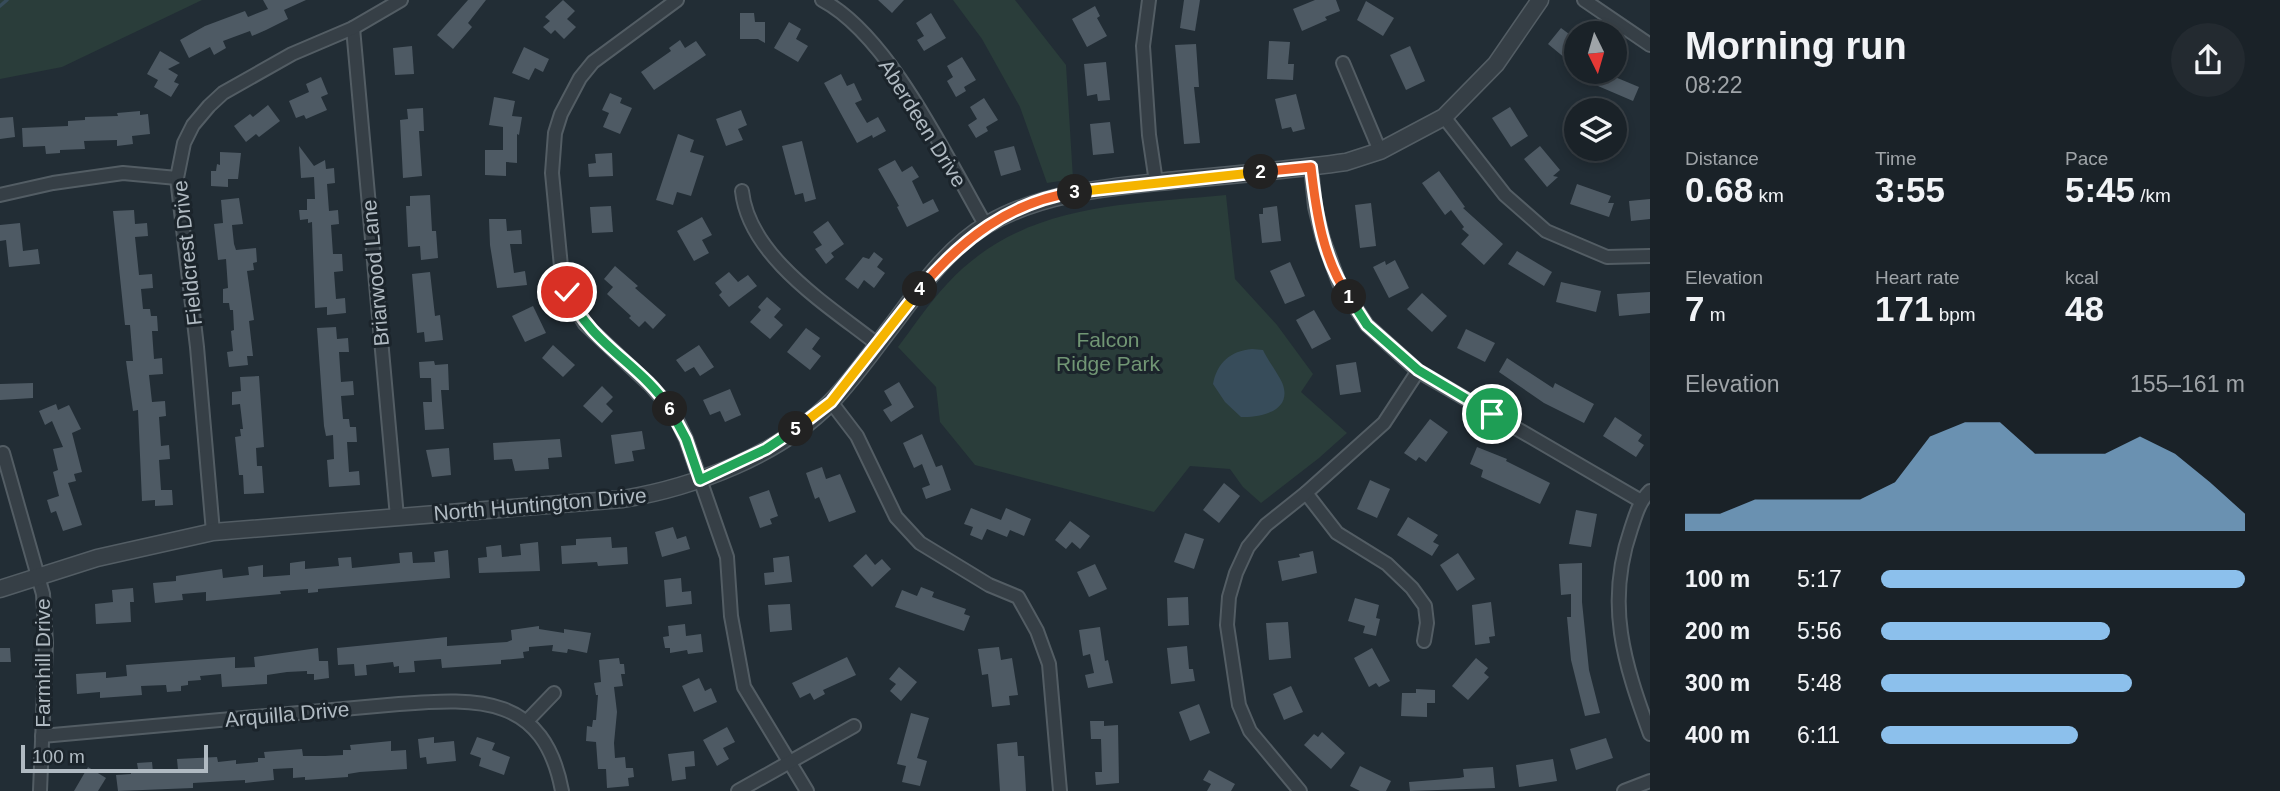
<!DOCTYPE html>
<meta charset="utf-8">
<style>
:root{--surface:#1a2228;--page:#232a30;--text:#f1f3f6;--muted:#9fa4a8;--line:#383f45;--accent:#8cc0ec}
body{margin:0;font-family:Arial,sans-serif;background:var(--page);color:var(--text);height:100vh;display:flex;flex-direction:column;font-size:26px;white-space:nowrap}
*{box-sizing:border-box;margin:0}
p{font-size:23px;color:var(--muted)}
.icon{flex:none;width:38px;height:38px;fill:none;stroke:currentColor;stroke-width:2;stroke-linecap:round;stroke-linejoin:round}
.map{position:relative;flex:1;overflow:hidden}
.panel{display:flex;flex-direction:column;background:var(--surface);width:630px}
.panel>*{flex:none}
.needle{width:46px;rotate:175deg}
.fabs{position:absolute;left:1564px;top:21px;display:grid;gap:14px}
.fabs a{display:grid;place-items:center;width:63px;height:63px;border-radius:50%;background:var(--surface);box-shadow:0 4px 10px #0003,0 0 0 2px var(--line);font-size:35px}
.scale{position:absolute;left:21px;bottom:18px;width:187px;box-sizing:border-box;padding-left:7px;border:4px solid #b0bac2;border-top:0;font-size:19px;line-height:24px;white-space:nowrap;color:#b0bac2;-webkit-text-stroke:5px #1b242b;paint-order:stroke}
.pin{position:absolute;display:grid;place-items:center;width:60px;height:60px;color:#fff;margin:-30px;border:4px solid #fff;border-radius:50%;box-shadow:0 2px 7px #0007}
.km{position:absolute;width:35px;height:35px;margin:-18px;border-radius:50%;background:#222;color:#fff;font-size:19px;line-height:35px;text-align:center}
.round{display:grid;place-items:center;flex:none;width:74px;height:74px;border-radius:37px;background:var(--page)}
.head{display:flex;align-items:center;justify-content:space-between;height:119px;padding:0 35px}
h1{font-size:38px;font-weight:800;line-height:52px}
.figures{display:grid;grid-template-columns:repeat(3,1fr);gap:10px;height:119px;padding:7px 35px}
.figures div{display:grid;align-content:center}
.figures b{font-size:35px;font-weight:800}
.figures small{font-size:19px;font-weight:400}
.figures p{font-size:19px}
.chart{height:196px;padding:14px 35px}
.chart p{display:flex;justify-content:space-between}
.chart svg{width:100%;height:126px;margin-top:7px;fill:var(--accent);opacity:.7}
ul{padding:0 35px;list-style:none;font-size:23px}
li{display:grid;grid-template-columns:112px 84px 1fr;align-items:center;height:52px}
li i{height:18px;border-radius:9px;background:var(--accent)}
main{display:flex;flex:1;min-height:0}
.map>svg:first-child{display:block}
.green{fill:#2a3d3a}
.water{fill:#374c5a}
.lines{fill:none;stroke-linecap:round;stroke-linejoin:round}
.stream{stroke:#374c5a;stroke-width:3.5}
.building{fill:#4e5a64}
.minor-casing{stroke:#535d64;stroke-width:16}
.tertiary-casing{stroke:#535d64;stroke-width:19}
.minor{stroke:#363f46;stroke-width:12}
.tertiary{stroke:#363f46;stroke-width:16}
.split-1-casing{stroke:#fff;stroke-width:14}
.split-2-casing{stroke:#fff;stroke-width:14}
.split-3-casing{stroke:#fff;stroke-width:14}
.split-4-casing{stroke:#fff;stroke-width:14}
.split-5-casing{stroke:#fff;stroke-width:14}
.split-6-casing{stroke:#fff;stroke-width:14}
.split-7-casing{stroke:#fff;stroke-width:14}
.split-1{stroke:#22a559;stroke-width:9}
.split-2{stroke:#f0652b;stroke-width:9}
.split-3{stroke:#f5b400;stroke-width:9}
.split-4{stroke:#f0652b;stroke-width:9}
.split-5{stroke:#f5b400;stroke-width:9}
.split-6{stroke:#22a559;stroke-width:9}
.split-7{stroke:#22a559;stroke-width:9}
.labels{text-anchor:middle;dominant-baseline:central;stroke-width:6;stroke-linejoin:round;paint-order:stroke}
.street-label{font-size:21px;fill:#b0bac2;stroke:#1b242b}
.park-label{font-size:21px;fill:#719674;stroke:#1b242b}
</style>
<main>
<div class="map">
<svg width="1650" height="791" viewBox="0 0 1650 791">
<rect width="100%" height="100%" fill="#222d35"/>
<g class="green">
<polygon points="0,0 202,0 62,67 0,79"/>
<polygon points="953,0 1015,0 1066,65 1073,179 1047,183 1020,107 982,39"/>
<path d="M1226 195 1235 279 1277 325 1313 374 1301 392 1347 433 1319 458 1261 503 1243 487 1230 469 1190 466 1154 512 975 465 940 422 936 387 898 347C914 326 929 303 947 284 1022 202 1125 205 1226 195Z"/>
</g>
<path class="water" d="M1252 349 1263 350C1267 359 1281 378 1283 385 1292 412 1258 418 1241 417L1225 402 1213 384C1217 363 1230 351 1252 349Z"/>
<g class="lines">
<polyline class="stream" points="0,6 7,0"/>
</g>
<g class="building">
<polygon points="263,0 306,0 284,10 288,19 266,30 252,36 250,31 223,41 226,48 214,55 210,47 189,58 180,40 205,26 245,11 248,17 268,9"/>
<polygon points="468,0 486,0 468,23 472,27 453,49 437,35"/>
<polygon points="563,0 575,11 567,19 576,27 564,39 555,30 551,34 543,27 550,21 545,17"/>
<polygon points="878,0 904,0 892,13"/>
<polygon points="1184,0 1200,0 1195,31 1180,28"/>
<polygon points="1315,0 1336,0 1340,11 1325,17 1327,20 1302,31 1293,9"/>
<polygon points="1366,1 1394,18 1383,36 1357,20"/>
<polygon points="1095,6 1100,16 1097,18 1107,36 1087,47 1072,19"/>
<polygon points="740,13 754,13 755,22 765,22 765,43 758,39 740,39"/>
<polygon points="931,13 946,38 924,51 917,40 924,36 916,23"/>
<polygon points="789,22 801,29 796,39 808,46 798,62 774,48"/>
<polygon points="1561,28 1577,40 1577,68 1548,44"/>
<polygon points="680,40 685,48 696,41 706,55 654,90 641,72 671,51 669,48"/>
<polygon points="1269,41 1290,42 1288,64 1294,64 1293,80 1267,79"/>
<polygon points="1196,44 1199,87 1194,87 1200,143 1184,144 1175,45"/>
<polygon points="412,46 414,74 395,75 393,48"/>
<polygon points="1410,46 1425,81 1406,90 1390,55"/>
<polygon points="524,47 549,59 543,72 535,68 529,80 512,73"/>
<polygon points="160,51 180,63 168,69 178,75 174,82 179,84 171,97 154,87 158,80 147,74"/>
<polygon points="962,57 976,80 964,87 966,91 956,97 947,81 953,77 947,66"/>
<polygon points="1106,62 1110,100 1098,101 1097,94 1087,96 1084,64"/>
<polygon points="1596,72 1603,72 1639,87 1633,101 1591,83"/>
<polygon points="841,74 847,86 854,83 862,100 855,103 867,123 878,117 886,131 873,138 872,135 857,143 824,83"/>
<polygon points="321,77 328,94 321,97 327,110 306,119 304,115 296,118 289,101 309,92 306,84"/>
<polygon points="610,93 622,98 620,103 632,108 620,134 603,127 609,113 602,110"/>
<polygon points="1296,94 1305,129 1293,132 1291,127 1282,129 1275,99"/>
<polygon points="494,97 515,101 512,116 522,117 519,135 517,134 517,163 506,162 506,176 485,175 485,150 503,150 503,127 489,125"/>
<polygon points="984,98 998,120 986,127 988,131 976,138 968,125 977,119 970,107"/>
<polygon points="268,105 280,121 259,137 256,134 246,142 234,126 250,114 253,117"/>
<polygon points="1510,107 1528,136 1511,147 1492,118"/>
<polygon points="423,108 424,131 419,131 422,176 403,178 400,120 408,119 407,109"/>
<polygon points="741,110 747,125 738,129 743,140 726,146 716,119"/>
<polygon points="140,111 140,115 148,114 150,134 132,136 133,144 117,146 117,140 84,141 85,149 60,150 60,153 46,154 45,146 23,147 22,128 68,126 68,121 85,120 85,117 118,116 117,113"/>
<polygon points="13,117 15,137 0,139 0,118"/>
<polygon points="1110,122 1114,153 1093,155 1090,124"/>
<polygon points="678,134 694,140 690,152 704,156 691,196 677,192 673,205 656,200"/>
<polygon points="802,141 816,199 805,202 803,193 795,195 782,146"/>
<polygon points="299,146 314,166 325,160 326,169 334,168 335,183 327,184 329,211 338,210 339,224 331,225 333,254 342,254 343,271 334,272 336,299 345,298 346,313 327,315 327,307 315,308 312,222 308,223 308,219 300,220 299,210 307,210 307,199 315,199 314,177 301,178"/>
<polygon points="1014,146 1021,170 1001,176 994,151"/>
<polygon points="1540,146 1560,170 1553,176 1558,177 1547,187 1524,159"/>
<polygon points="220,152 241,153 238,179 228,179 228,187 211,186 211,171 216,171 217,164 220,165"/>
<polygon points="612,153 613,176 589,177 588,164 596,163 595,154"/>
<polygon points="895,160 902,172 912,166 919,177 912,181 923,204 933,199 939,211 907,227 897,207 899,206 878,169"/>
<polygon points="1439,171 1465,207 1463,208 1503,244 1484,265 1461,244 1469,235 1462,229 1464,227 1451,210 1445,215 1422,183"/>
<polygon points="1577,184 1611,196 1608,203 1614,203 1609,217 1570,204"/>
<polygon points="430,195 432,231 436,231 438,258 421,260 420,246 408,247 406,206 410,206 410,196"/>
<polygon points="239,198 243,224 232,225 234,244 236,250 256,248 257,262 253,263 254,270 247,271 254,320 249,321 253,356 247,356 248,365 229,367 227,352 233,351 231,331 234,330 233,310 230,310 229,303 223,303 223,289 228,288 226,259 218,260 214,224 223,223 221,200"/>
<polygon points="1650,199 1650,219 1631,221 1629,201"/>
<polygon points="1371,203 1376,246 1360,248 1355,205"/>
<polygon points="611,206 613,232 592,233 590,207"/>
<polygon points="1277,206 1281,241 1262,243 1259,214 1263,214 1263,208"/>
<polygon points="134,210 135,224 147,223 148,236 135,237 139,275 152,274 153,288 141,289 143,309 150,309 151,316 157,316 158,331 152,331 154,359 162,358 163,374 149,375 152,402 165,401 166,416 159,417 161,446 169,445 170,459 159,460 161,490 172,490 173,505 155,506 155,500 142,501 138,410 133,411 126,361 133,361 130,325 125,325 113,211"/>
<polygon points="702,217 712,235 702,240 709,253 694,261 677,231"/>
<polygon points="489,219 506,219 507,231 521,230 522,244 510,244 514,273 525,271 527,285 497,288 490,245"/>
<polygon points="828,221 844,244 831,253 834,257 826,264 815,249 822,245 813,232"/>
<polygon points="20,223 23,251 38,249 40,264 9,267 6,240 0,241 0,225"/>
<polygon points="1517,251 1552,272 1544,286 1508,264"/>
<polygon points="874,252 883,259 877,267 885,273 874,288 864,280 858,289 845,279 863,257 869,259"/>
<polygon points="1395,260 1409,288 1389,298 1373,267 1385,261 1386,265"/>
<polygon points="1290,262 1305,296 1285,304 1270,271"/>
<polygon points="615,266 638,286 635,288 666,315 653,329 645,321 639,327 629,318 631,316 607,294 613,287 604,279"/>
<polygon points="430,272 435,316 440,315 443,340 425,342 424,332 417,333 412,274"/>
<polygon points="729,272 738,282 748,275 757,286 729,307 719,295 722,292 715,283"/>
<polygon points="1561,282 1601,291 1596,312 1556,302"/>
<polygon points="1650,292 1650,313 1619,316 1617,294"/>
<polygon points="1422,293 1447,316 1432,332 1407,309"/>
<polygon points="767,297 781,309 774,317 783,325 770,339 750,322 761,310 758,307"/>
<polygon points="533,306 546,333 525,342 512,316"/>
<polygon points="1314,310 1331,339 1312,349 1296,320"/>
<polygon points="336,327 337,339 348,338 349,352 339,352 341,382 353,381 354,395 341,396 343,419 349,419 350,427 356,427 357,442 347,442 349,472 359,471 360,485 329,487 327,460 334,459 333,435 326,436 324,426 317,328"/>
<polygon points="806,328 820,338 812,349 821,356 810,370 787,352"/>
<polygon points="1466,329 1495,343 1485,362 1457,348"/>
<polygon points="553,345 575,365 563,377 542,358"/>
<polygon points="699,345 714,367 700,376 694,367 685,372 676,360"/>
<polygon points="1507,358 1553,388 1555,383 1594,404 1584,423 1544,403 1499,372"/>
<polygon points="434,361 435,365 448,364 449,390 441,390 444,429 425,430 423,402 432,402 431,378 420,378 419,362"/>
<polygon points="1356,362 1361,392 1340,395 1336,365"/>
<polygon points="259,376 264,447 256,448 257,466 262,466 264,493 244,494 243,475 239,475 235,437 241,436 240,429 243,429 240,404 232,405 232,392 241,391 240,377"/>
<polygon points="899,382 914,407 891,422 883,410 892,405 884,391"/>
<polygon points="33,383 33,398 0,400 0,384"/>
<polygon points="602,386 613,397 606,404 613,411 602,423 583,406"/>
<polygon points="730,389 741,415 725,422 720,411 710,415 703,400"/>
<polygon points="56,404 58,410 69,405 81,429 72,433 82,472 74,474 76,481 68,483 82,525 63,531 56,511 51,513 47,500 59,496 53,472 58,470 53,449 63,447 52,421 45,425 39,411"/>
<polygon points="1615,417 1642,435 1638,441 1644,445 1636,457 1603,436"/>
<polygon points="1430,419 1448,432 1426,462 1419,457 1416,461 1404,453"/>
<polygon points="642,431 645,449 632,451 634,461 615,464 611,435"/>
<polygon points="922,434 936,467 942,465 951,490 926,499 922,488 930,485 922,464 914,468 903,443"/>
<polygon points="560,439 562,457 548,458 549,469 515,471 512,459 494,460 493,443"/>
<polygon points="1477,447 1507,459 1506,461 1550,483 1540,504 1481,477 1483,470 1470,464"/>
<polygon points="449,448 451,475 432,477 426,450"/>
<polygon points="822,467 826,479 840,474 856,512 829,522 819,497 815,499 806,473"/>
<polygon points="1370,480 1390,489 1377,518 1357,509"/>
<polygon points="1224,483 1240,496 1219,523 1203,510"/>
<polygon points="769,490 778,516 770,519 772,524 760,528 749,497"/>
<polygon points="971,508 1001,520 1006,508 1031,519 1024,536 1010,530 1007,537 987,529 982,540 970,535 973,527 964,524"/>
<polygon points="1576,510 1597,514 1591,547 1569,544"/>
<polygon points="1408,517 1438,535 1433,542 1439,545 1432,556 1397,535"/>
<polygon points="1070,521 1090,536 1080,549 1072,542 1066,549 1055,540"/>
<polygon points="673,527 677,539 686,536 690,549 662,557 655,532"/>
<polygon points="1185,533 1204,539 1194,569 1174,562"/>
<polygon points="611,537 612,548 627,547 628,564 598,566 597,562 562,564 561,546 576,545 576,539"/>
<polygon points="538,542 540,571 479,573 478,558 487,557 486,547 501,545 502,557 521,555 520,544"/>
<polygon points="448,550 450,578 318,589 318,592 308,593 308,589 280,591 281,594 206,601 206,592 182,594 183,600 155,603 153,583 176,581 176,576 222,569 223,578 249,575 248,567 263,565 263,577 290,575 290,563 305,561 305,569 339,566 338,558 351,557 352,568 400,563 399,553 412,552 413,563 435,562 434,552"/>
<polygon points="1313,551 1317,573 1282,581 1278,561 1300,557 1299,554"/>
<polygon points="1458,553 1475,579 1457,591 1440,565"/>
<polygon points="866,554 875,565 882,559 891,569 872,587 853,566"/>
<polygon points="789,556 792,582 765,585 764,573 774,572 773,558"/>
<polygon points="1582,563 1582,602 1589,670 1600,713 1585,716 1571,660 1567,617 1571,617 1571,594 1561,595 1559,564"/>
<polygon points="1095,564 1107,589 1089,597 1077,572"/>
<polygon points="681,578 682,592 691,591 692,604 666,607 664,580"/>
<polygon points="921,587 934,592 932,597 966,609 964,614 970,616 964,631 895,607 902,590 917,596"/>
<polygon points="133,588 134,602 130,602 131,622 96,624 95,604 113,602 112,590"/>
<polygon points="1188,597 1189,625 1168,626 1167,598"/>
<polygon points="1355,598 1379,605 1376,618 1380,619 1376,636 1363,633 1365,626 1348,621"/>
<polygon points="1491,602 1495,636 1489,637 1490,643 1475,645 1472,605"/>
<polygon points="790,604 792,630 770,632 768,605"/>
<polygon points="1288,622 1291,658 1269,660 1266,623"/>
<polygon points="685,624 686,636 701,634 703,652 688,654 687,650 670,653 670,648 665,648 663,637 669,636 668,626"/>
<polygon points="539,626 539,629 564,633 564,629 591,633 587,653 568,649 567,653 552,651 553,645 529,647 529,651 523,652 524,658 501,660 501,664 442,668 441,659 414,661 415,672 399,673 399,666 394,667 393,662 366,665 367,675 355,676 354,664 338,665 337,648 447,637 447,646 507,642 512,640 511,630"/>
<polygon points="1100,627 1105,661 1108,660 1113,683 1088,688 1085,675 1094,673 1090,654 1083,656 1079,630"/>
<polygon points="1187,646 1189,669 1193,669 1195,681 1171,684 1167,648"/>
<polygon points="999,647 1001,660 1012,658 1018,695 1009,696 1010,705 992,707 988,674 982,675 978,649"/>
<polygon points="0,648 10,648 11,662 0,662"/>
<polygon points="318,648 319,661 328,661 329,678 314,680 314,674 307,674 307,671 287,672 267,675 267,684 222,687 221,674 200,676 201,680 188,681 188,685 181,686 181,691 167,692 166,685 141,686 142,695 100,698 100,692 77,694 76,674 106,672 106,678 127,676 126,665 235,657 235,668 255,667 254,657"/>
<polygon points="1372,648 1390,681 1379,687 1376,683 1369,687 1354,658"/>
<polygon points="847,657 856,675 823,690 825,694 814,700 810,693 800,698 792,683"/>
<polygon points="619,658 620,664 624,664 625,674 621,674 623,686 614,687 617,712 614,743 615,758 625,757 626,768 633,768 634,777 628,778 629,786 607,788 606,769 598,769 596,742 586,741 587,726 592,727 593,720 596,720 598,695 596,695 594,683 601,682 599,660"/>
<polygon points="1476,658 1488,668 1484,673 1489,677 1468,700 1452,686"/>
<polygon points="899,667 917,682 901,701 890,691 896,684 889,679"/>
<polygon points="699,678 705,691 711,688 717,702 694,712 682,686"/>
<polygon points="1291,686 1303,712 1284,720 1273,694"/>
<polygon points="1416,689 1435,690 1435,703 1427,703 1427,717 1401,716 1402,693 1416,693"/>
<polygon points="1199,704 1210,733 1190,741 1179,712"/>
<polygon points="911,713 929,718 917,758 927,761 920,786 902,782 906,766 897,764"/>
<polygon points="1090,721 1104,721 1104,726 1118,725 1119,783 1096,785 1095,772 1102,772 1101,739 1091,739"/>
<polygon points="727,727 735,742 723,748 729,759 717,766 703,740"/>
<polygon points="1322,732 1345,753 1331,769 1304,745 1314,734 1318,737"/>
<polygon points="434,737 434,743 454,741 456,761 427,764 426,757 420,758 418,739"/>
<polygon points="477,737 495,743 492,750 510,757 504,775 479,766 481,758 470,754"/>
<polygon points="1606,738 1613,758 1576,770 1570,749"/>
<polygon points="391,741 391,751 406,750 407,769 360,772 348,774 348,777 305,780 305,777 293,778 293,768 273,769 274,780 245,783 245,780 193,783 193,788 118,791 116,775 131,774 131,769 138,769 137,763 152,762 153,772 178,770 177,759 217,757 218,762 236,760 236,764 258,762 258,758 265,758 264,752 302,749 303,756 325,756 343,755 343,750 351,750 350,745"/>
<polygon points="1017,742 1018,756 1024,756 1026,791 1000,791 997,744"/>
<polygon points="694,751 695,766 685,767 686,779 672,781 668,754"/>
<polygon points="1553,759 1557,781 1519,787 1516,765"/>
<polygon points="1360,766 1391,781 1386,791 1360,791 1350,786"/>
<polygon points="88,767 106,778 98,791 74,791"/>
<polygon points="1493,767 1495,788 1410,791 1409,782 1459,778 1464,777 1463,769"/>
<polygon points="1209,770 1235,784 1231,791 1207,791 1211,784 1203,780"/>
</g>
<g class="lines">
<g class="minor-casing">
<g id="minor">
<polyline points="677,0 593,62 580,78 561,114 555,133 552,173 562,277 572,303 585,324 651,386 665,402 676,418 686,439 727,557 731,616 744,687 807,791"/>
<path d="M822 0C890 36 947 159 986 226"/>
<polyline points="1149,0 1143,46 1149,135 1156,182"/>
<polyline points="1584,0 1650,45"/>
<polyline points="353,28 397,517"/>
<polyline points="1343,63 1380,151"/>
<polyline points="1444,117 1505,195 1546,231 1607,257 1650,256"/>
<polyline points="1311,167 1315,207 1323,239 1339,283 1367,325 1418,371 1641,501"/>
<path d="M742 191C749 257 829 306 877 344"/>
<polyline points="0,195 53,183 123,173 177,178"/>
<polyline points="831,402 857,436 896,517 920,543 989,585 1018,597 1037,631 1049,664 1060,791"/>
<polyline points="3,453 43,594 46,643 40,791"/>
<path d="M1650 491C1639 502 1636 514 1631 529 1605 604 1624 663 1650 734"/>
<polyline points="1306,493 1337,533 1387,564 1412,588 1425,606 1427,623 1424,641"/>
<polyline points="213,532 197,347 177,178 184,143 193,125 209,106 223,93 292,54 353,28 401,0"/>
<polyline points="527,721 554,693"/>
<path d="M42 736 399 704C479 698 544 695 562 791"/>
<polyline points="738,791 854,726"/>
<polyline points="1300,791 1250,731 1239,705 1227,625 1229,597 1236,573 1248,547 1266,525 1306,493 1384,423 1418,371"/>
<polyline points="1624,791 1650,781"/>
</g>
</g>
<g class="tertiary-casing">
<path id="tertiary" d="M0 589 97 558 213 532 623 499C695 487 779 455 831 402 853 379 872 352 891 327 919 290 947 248 988 224 1045 191 1113 187 1177 180 1233 175 1290 170 1346 162L1380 151 1444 117 1496 64 1540 0"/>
</g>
<use href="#minor" class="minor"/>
<use href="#tertiary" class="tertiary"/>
</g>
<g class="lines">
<g class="split-1-casing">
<polyline id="split-1" points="1349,297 1367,325 1418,370 1492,414"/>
</g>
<g class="split-2-casing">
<path id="split-2" d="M1261 172 1311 167C1316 212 1323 260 1349 297"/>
</g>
<g class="split-3-casing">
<polyline id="split-3" points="1075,192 1261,172"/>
</g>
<g class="split-4-casing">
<path id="split-4" d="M920 289C961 240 1009 202 1075 192"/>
</g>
<g class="split-5-casing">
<polyline id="split-5" points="796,429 831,402 920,289"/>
</g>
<g class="split-6-casing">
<polyline id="split-6" points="670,409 686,439 700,480 766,449 796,429"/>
</g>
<g class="split-7-casing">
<path id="split-7" d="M567 292C591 345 641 364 670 409"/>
</g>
<use href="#split-1" class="split-1"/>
<use href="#split-2" class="split-2"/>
<use href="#split-3" class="split-3"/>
<use href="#split-4" class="split-4"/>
<use href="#split-5" class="split-5"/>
<use href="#split-6" class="split-6"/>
<use href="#split-7" class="split-7"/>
</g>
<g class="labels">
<g class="street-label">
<text transform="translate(923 123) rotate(58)">Aberdeen Drive</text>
<text transform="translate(187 253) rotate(-96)">Fieldcrest Drive</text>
<text transform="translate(375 273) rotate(-95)">Briarwood Lane</text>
<text transform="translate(540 504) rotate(-5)">North Huntington Drive</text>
<text transform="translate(42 663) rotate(-90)">Farmhill Drive</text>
<text transform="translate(287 714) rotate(-5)">Arquilla Drive</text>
</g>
<g class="park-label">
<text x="1108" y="339">Falcon<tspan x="1108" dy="24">Ridge Park</tspan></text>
</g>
</g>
</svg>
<div class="fabs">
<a><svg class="needle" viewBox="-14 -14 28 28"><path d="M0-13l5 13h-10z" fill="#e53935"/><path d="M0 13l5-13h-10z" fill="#9fa4a8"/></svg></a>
<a><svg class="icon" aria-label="layers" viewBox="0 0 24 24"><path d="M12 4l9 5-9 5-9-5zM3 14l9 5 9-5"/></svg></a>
</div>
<div class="scale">100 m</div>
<div class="pin" style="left:1492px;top:414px;background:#1e9e55"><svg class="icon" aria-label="arrive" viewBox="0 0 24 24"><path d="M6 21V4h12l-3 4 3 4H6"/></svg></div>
<div class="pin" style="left:567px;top:292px;background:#d93025"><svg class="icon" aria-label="check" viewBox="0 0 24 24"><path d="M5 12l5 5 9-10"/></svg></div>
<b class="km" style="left:1349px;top:297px">1</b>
<b class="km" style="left:1261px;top:172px">2</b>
<b class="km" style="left:1075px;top:192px">3</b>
<b class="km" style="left:920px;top:289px">4</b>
<b class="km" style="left:796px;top:429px">5</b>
<b class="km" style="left:670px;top:409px">6</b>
</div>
<section class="panel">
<div class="head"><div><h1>Morning run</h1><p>08:22</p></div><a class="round"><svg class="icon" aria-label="share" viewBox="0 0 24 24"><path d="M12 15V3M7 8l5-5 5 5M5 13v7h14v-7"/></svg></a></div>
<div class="figures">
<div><p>Distance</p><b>0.68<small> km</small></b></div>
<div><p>Time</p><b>3:55</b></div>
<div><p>Pace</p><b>5:45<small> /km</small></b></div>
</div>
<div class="figures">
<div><p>Elevation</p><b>7<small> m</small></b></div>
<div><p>Heart rate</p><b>171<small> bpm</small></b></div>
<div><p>kcal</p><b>48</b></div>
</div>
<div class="chart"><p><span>Elevation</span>155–161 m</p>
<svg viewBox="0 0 160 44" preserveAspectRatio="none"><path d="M0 44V38L10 38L20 33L30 33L40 33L50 33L60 27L70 11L80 6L90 6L100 17L110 17L120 17L130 11L140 17L150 27L160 38V44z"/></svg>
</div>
<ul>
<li><b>100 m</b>5:17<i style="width:100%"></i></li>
<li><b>200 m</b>5:56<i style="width:63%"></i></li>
<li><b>300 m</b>5:48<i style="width:69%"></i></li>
<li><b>400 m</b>6:11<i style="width:54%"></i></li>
</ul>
</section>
</main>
